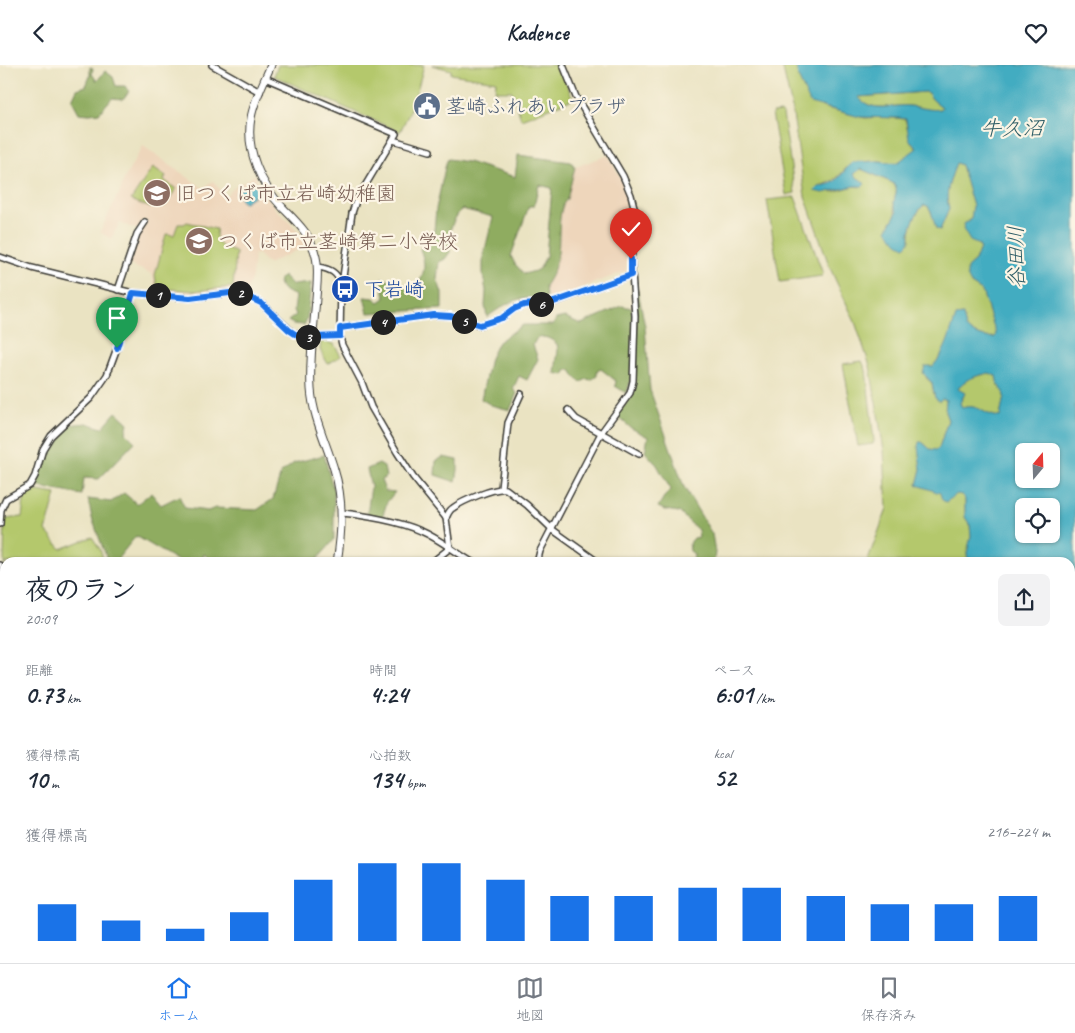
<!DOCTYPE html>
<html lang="ja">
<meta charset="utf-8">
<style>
:root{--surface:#fff;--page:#f2f2f3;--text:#1f2937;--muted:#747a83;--line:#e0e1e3;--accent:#1a73e8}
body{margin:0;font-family:Caveat,"Klee One",sans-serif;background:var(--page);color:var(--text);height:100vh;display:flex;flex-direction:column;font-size:19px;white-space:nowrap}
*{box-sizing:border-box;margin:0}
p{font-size:16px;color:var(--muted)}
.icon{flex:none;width:28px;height:28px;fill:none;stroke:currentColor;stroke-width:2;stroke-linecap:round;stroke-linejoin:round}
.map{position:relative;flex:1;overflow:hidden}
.sheet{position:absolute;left:0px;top:492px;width:1075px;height:406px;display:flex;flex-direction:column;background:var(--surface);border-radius:15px 15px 0 0;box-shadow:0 1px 4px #0004}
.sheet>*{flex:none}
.needle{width:32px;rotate:19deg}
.tools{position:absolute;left:1015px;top:378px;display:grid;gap:10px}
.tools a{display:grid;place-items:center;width:45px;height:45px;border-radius:8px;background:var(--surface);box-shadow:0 1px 4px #0004;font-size:25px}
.pin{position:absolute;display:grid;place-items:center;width:42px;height:42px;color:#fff;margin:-51px -21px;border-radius:50% 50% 50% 0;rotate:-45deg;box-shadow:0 0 5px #0007}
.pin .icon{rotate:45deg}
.km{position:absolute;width:25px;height:25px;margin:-12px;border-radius:50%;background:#222;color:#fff;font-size:14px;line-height:25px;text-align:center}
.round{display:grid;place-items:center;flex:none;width:52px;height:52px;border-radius:8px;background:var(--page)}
.overview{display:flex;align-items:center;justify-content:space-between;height:85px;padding:0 25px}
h1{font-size:28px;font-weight:700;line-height:38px}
.metrics{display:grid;grid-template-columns:repeat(3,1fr);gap:8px;height:85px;padding:5px 25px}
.metrics div{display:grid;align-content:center}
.metrics b{font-size:25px;font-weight:700}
.metrics small{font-size:14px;font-weight:400}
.metrics p{font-size:14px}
.chart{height:140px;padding:10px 25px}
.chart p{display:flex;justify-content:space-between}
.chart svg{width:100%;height:90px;margin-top:5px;stroke:var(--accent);stroke-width:6}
header{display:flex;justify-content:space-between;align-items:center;height:65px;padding:0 25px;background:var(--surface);font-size:22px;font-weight:700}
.tabs{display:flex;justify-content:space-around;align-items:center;height:70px;border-top:1px solid var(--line);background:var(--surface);font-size:14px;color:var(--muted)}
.tabs a{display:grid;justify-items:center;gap:2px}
.tabs .current{color:var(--accent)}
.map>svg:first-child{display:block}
.built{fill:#eed6bb}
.green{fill:#b4c86c;stroke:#687244}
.forest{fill:#8fac60;stroke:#56643e;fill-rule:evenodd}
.water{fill:#42acc1;stroke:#2f646e;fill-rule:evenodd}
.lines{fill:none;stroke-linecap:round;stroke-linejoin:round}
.stream{stroke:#42acc1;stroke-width:2}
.street-casing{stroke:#3b3a35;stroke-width:8}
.secondary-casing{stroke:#3b3a35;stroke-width:9}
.street{stroke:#fff;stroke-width:5}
.secondary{stroke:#fff;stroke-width:7}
.route-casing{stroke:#fff;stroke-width:10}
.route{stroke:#1a73e8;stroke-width:6}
.labels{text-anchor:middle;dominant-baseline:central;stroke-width:4.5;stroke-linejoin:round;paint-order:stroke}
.service-label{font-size:20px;fill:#4e5e75;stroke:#fcf5e5;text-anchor:start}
.education-label{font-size:20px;fill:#785e54;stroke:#fcf5e5;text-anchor:start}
.transit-label{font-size:20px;fill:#164399;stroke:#fcf5e5;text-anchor:start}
.water-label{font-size:21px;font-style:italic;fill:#2d5d66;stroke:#fcf5e5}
</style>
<header><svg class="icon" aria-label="back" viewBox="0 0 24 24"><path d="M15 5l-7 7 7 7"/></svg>Kadence<svg class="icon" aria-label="heart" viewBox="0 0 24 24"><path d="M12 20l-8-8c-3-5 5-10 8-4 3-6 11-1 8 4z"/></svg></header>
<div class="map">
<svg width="1075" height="898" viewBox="0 0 1075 898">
<rect width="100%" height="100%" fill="#fcf5e5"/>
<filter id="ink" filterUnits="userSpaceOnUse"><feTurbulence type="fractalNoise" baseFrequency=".02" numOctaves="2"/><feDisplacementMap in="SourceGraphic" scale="10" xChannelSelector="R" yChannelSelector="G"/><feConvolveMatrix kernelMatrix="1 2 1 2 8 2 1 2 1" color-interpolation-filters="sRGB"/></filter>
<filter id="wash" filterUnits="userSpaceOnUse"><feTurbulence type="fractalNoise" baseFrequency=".0096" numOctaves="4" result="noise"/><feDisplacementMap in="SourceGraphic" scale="20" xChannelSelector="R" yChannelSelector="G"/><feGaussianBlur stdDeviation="1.12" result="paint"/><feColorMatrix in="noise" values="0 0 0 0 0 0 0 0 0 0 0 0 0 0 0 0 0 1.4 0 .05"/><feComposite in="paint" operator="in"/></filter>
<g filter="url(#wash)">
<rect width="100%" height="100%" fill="#eae3c2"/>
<g class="built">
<polygon points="143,81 203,123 213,116 225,131 237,120 255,110 262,124 275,143 301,169 306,181 268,199 258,189 254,190 252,212 246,227 228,225 190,230 157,228 152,209 128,199 139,170 147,156 143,155 138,165 120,158 111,174 100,167 117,131 119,130 124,114"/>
<polygon points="608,90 626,123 635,154 628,178 626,206 558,232 548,234 545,221 551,213 555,200 559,181 561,146 563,137 567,136 575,102"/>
</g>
<g class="green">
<polygon points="278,0 424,0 414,37 400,67 274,11"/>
<polygon points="432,0 559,0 573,34 521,54 512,26 495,26 496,16 451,9 451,5"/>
<path d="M782 0H796L798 12 802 20 822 42 865 53 883 52 905 54 911 77 917 84 897 98 879 96 853 97C837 110 840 116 818 121L833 127 854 121 860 122 853 108 861 104 893 118C900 126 894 130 894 139 895 149 898 150 890 158L910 175C909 163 915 148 924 140L928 141C933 149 933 157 940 165L949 144C944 127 951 114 956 97L961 100 973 141 971 154 964 159 980 183 975 196 967 203 971 219 982 226 996 268 995 272C985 274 973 269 966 263L963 250 956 251 947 280 926 313 932 318 934 330 946 335 945 347 948 355 939 383 936 386 930 384 922 377 921 404 917 419 962 430 965 435V452L970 460 971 472 967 488 968 497H867L887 444 884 386 870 301 855 257 830 203 805 131 792 43Z"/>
<path d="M925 27 928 28 933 35 942 42 941 44C931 47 921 42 910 41 891 39 873 49 858 32Z"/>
<polygon points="781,47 783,49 795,128 786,130 772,48"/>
<polygon points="153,102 166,111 164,115 176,124 165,141 152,141 151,143 131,135"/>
<polygon points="795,132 823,209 822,211 780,217 767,135"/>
<path d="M187 157 216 164C217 166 216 169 216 172 218 182 228 185 236 187L233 222 194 226 157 223 155 210 166 169 174 170 178 159H184Z"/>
<polygon points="321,276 334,279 341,291 328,299 320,285"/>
<polygon points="862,296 866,305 874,376 873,379 858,381 843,299"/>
<path d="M989 308 996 311 998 320 1003 326 1004 331 1000 352C982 350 979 338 962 343L960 337 964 331 958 324C964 313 977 311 989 308Z"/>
<polygon points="31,425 56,429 46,466 61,484 92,472 100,484 104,497 5,498 5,520 4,493 5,454 22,452 25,428"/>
</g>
<g class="forest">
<polygon points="90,2 93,3 92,9 97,16 105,6 113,12 116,21 125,21 129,26 123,34 112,33 99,48 89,49 79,48 72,35 77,24 86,21 90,11"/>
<path d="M518 90 571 97 575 102 567 134C557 143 560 175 558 188 556 201 552 211 545 221L546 233C515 232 512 235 487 252L485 241 486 226 483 209V193L493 152 462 144C451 156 447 171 450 187L445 194 439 197 437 214 442 228V244L368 248 364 232 374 233 379 237 385 233 382 213 390 216 397 223 419 218C426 205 425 197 420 184L434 166 436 144 446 98 448 94 468 97 515 112ZM539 120 552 123 546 191 540 203 535 206 524 209 515 199 511 191 529 141H534Z"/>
<polygon points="284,211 293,220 311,218 307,254 304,260 293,259 288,256 296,250 294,245 296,231 285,226 279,219 279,214"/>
<polygon points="635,225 638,225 645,262 650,325 684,422 712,469 715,487 714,496 711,497 693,497 694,489 690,486 689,479 694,473 699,472 698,465 679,447 665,445 658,442 664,432 671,425 657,400 645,387 648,372 631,363 617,351 635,324 637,279"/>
<path d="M622 241 632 243C633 263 636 312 626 328L615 321 616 316 601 304 597 306V311L591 315 587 314 581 317 576 313 571 305H567L564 310 555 308 558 285 557 279C550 273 544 270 536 274L533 280 538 294 527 315 519 311 513 324 517 328 510 345 491 340 481 334 490 293 498 277 523 260H553L556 254 565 252 581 259Z"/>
<polygon points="116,347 128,358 126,368 135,377 99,414 84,413 82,430 34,421 38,415 48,384 62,365 67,360 87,358 102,363"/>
<polygon points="324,390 334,427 334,475 316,496 213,497 204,489 202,497 180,497 136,471 115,497 108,497 92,453 88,434 111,437 124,428 137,439 151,428 161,440 179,431 185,443 208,446 215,443 257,445 273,434 281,408 294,398"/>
<polygon points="443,392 458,395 458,405 456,417 435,410 436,396"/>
<polygon points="379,399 384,402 386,412 381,415 385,426 395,427 387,437 382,453 367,449 371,422 367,404"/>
<polygon points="0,696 5,696 5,749 0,748"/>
<polygon points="1075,783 1075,898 1039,898 1040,894 1070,894 1070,796"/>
<polygon points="275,894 391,894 390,898 273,898"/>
</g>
<g class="water">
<path d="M796 0H1075V617L1070 626V498L968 497 967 488 971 471 970 460 965 452V435L962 430 957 429 946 437 942 435 940 428 917 420 921 404 918 382 919 377H922L930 384 936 385 939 383 948 355 945 347 946 335 943 333 939 336 935 333 932 318 923 308 925 301H933C946 287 950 268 956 251L963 250 966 263C973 269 985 274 995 272L996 268 982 226 971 219 967 211V203L975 196 980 183 979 180 970 176 963 164 964 159 971 154 973 141 961 100 956 98C951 114 944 127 949 144L940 165 936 164 931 146 928 141 924 140C917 146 912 157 910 167 909 174 912 176 905 182L898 178 887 165 897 147C896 144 894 141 894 138 894 130 900 126 893 118L861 104 853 109C856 113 862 114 865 119L863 121H854L823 128 814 126C819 120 825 121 832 118 841 113 845 103 853 97L879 96 897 98 917 83 909 74 906 54 899 53 860 52 810 38 798 12ZM925 27 928 28 933 35 942 42 941 44C931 46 921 42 910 41 891 39 873 49 858 32ZM989 308 996 311 998 320 1003 326 1004 331 1000 352C982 350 979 338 962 343L960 338 965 328 958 324C964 313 977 311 989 308ZM1051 386V414H1024V386ZM1051 441V469H1024V441Z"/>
<polygon points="254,116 260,127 243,138 236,127"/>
<polygon points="751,894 1012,894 1011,898 750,898"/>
</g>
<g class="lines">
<polyline class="stream" points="698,898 700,894"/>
</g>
</g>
<g filter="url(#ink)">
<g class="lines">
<g class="street-casing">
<g id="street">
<polyline points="212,0 260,27"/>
<polyline points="265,13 396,69 356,136 352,148 342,219"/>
<polyline points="393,75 430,86"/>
<polyline points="0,192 32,203 133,228 190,233 229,228 240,228 261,238 293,268 313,272 340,271"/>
<path d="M318 202C330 204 337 207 341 219L340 271 342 280 362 318 371 342 397 387 413 412 446 453 450 483 431 498"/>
<polyline points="118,225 137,169 145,157"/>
<polyline points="340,263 433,250 451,251 480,260 502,253 514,244 524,240 555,237 631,210"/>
<polyline points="568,345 576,354 639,389"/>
<polyline points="501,423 508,358 521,329"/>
<path d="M342 448C363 450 402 457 421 466 440 474 456 488 474 498"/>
<path d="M446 453C448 449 449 445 453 443 462 436 495 422 506 424L527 440 553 465 595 495"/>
<polyline points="0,459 1,445 6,434 30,420 35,411 43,384 51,371 91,333 107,310 117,283 133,228"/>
<polyline points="537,498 540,486 601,368 630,328 633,316 635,251 631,194 634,173 638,160 637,154 631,130 623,111 576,32 563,0"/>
<polyline points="0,500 2,554 0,574"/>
<polyline points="0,629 3,618"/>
<polyline points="476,894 479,898"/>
<polyline points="485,898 508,894"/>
</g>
</g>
<g class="secondary-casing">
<g id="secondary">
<path d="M271 0C264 17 254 35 251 53 245 85 261 120 283 143 298 158 311 170 316 192 319 205 317 220 316 233 314 263 309 294 311 324 313 352 326 377 334 404 344 435 342 466 337 498"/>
<polyline points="223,898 225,894"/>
</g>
</g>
<use href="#street" class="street"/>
<use href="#secondary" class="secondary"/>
</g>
</g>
<g class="lines" filter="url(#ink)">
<g class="route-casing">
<polyline id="route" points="117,283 133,228 190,233 230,228 240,228 261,238 289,265 295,269 313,272 340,271 340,263 434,250 451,251 480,260 502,253 514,244 524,240 554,237 631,210 631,194"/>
</g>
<use href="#route" class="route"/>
</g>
<defs>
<g id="civic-disc" transform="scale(1.4375)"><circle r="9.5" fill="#5c6f8a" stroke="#fcf5e5"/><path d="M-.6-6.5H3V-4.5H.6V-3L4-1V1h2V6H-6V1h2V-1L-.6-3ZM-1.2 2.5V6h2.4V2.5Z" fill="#fff"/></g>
<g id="school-disc" transform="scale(1.4375)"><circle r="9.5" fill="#8d6e63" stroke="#fcf5e5"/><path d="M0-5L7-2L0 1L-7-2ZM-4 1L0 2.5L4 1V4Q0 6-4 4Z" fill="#fff"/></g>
<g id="bus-disc" transform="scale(1.4375)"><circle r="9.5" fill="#1a4fb4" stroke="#fcf5e5"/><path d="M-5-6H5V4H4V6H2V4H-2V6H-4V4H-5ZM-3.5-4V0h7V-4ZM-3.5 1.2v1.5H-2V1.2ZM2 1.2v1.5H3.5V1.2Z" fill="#fff"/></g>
</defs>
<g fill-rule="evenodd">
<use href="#civic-disc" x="427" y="41"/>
<use href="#school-disc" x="157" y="128"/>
<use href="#school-disc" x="199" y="176"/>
<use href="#bus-disc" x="345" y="224"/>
</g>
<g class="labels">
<g class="service-label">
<text x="446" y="41">茎崎ふれあいプラザ</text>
</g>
<g class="education-label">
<text x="176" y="128">旧つくば市立岩崎幼稚園</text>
<text x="218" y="176">つくば市立茎崎第二小学校</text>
</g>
<g class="transit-label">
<text x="364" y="224">下岩崎</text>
</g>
<g class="water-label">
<text x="1012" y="63">牛久沼</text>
<text transform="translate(1016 192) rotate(-91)">谷田川</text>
</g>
</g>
</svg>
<div class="tools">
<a><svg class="needle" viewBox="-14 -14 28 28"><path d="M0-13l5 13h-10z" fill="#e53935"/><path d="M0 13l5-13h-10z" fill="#747a83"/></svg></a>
<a><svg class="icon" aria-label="locate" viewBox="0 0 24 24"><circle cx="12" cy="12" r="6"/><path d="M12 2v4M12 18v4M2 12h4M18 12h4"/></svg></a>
</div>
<div class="pin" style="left:117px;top:283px;background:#1e9e55"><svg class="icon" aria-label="arrive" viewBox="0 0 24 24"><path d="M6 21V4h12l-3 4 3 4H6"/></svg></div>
<div class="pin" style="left:631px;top:194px;background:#d93025"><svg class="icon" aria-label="check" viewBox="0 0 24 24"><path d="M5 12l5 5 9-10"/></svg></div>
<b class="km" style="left:158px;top:230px">1</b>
<b class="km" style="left:240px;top:228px">2</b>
<b class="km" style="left:308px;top:272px">3</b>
<b class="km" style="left:383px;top:257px">4</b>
<b class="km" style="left:464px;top:256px">5</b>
<b class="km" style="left:541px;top:239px">6</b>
<section class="sheet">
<div class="overview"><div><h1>夜のラン</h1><p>20:09</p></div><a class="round"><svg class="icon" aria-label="share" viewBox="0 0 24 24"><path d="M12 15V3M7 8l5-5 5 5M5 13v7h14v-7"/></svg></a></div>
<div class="metrics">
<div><p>距離</p><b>0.73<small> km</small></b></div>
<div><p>時間</p><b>4:24</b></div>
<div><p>ペース</p><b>6:01<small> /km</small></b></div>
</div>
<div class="metrics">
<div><p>獲得標高</p><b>10<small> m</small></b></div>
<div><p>心拍数</p><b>134<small> bpm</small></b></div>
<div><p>kcal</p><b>52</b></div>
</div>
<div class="chart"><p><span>獲得標高</span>216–224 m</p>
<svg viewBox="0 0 160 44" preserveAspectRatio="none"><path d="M5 44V26M15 44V34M25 44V38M35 44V30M45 44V14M55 44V6M65 44V6M75 44V14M85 44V22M95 44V22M105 44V18M115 44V18M125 44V22M135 44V26M145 44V26M155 44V22"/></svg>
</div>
</section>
</div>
<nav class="tabs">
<a class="current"><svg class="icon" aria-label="home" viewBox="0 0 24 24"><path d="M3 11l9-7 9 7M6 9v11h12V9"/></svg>ホーム</a>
<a><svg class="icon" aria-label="map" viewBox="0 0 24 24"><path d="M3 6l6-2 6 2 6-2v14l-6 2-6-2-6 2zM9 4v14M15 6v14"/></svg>地図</a>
<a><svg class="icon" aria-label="saved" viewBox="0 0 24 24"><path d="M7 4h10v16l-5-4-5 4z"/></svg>保存済み</a>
</nav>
